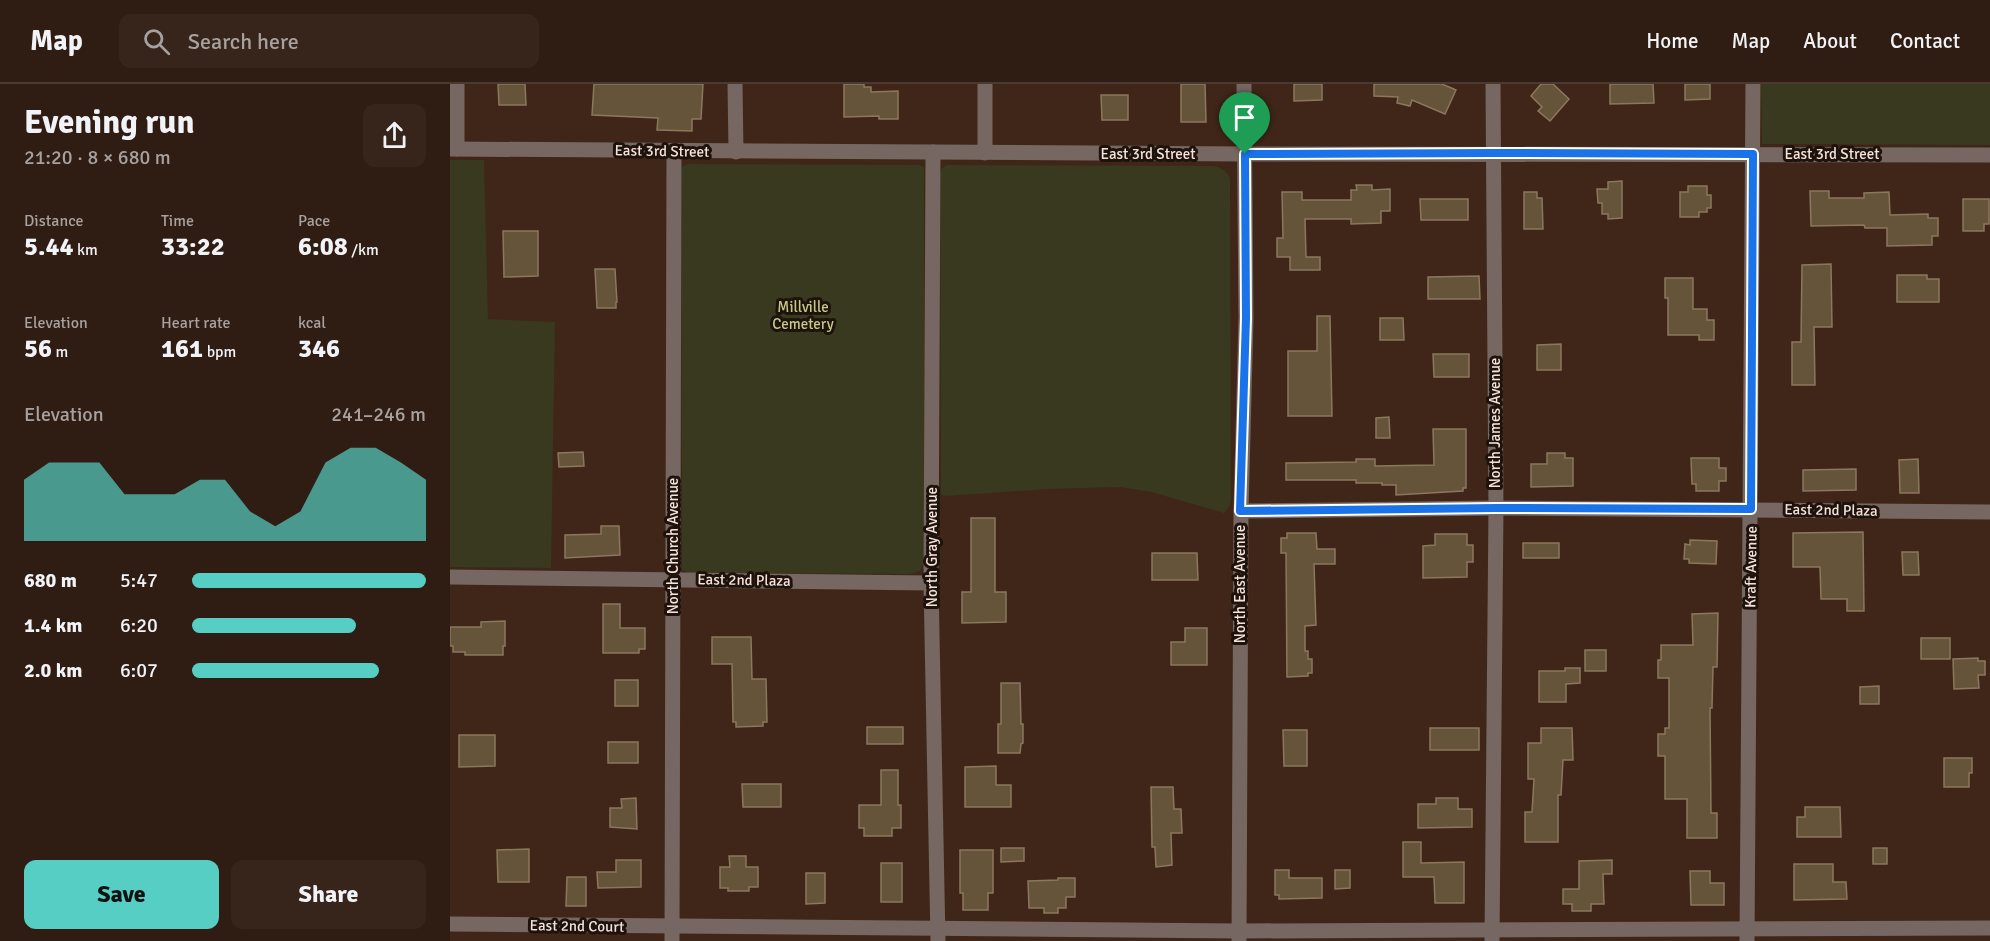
<!DOCTYPE html>
<meta charset="utf-8">
<style>
:root{--surface:#2f1c12;--page:#37251b;--text:#f1f3f6;--muted:#a7a19f;--line:#4a3a32;--accent:#56cec3}
body{margin:0;font-family:Signika,sans-serif;background:var(--page);color:var(--text);height:100vh;display:flex;flex-direction:column;font-size:22px;white-space:nowrap}
*{box-sizing:border-box;margin:0}
p{font-size:20px;color:var(--muted)}
.icon{flex:none;width:33px;height:33px;fill:none;stroke:currentColor;stroke-width:2;stroke-linecap:round;stroke-linejoin:round}
.map{position:relative;flex:1;overflow:hidden}
.details{display:flex;flex-direction:column;background:var(--surface);width:450px}
.details>*{flex:none}
.pin{position:absolute;display:grid;place-items:center;width:51px;height:51px;color:#fff;margin:-62px -26px;border-radius:50% 50% 50% 0;rotate:-45deg;box-shadow:0 0 6px #0007}
.pin .icon{rotate:45deg}
.round{display:grid;place-items:center;flex:none;width:63px;height:63px;border-radius:12px;background:var(--page)}
.overview{display:flex;align-items:center;justify-content:space-between;height:102px;padding:0 24px}
h1{font-size:33px;font-weight:700;line-height:45px}
.metrics{display:grid;grid-template-columns:repeat(3,1fr);gap:9px;height:102px;padding:6px 24px}
.metrics div{display:grid;align-content:center}
.metrics b{font-size:26px;font-weight:700}
.metrics small{font-size:16px;font-weight:400}
.metrics p{font-size:16px}
.chart{height:168px;padding:12px 24px}
.chart p{display:flex;justify-content:space-between}
.chart svg{width:100%;height:108px;margin-top:6px;fill:var(--accent);opacity:.7}
.cta{display:flex;gap:12px;margin-top:auto;padding:12px 24px}
.cta a{flex:1;height:69px;border-radius:12px;background:var(--accent);color:#111;font-size:24px;font-weight:700;line-height:69px;text-align:center}
.cta a+a{background:var(--page);color:var(--text)}
ul{padding:0 24px;list-style:none;font-size:20px}
li{display:grid;grid-template-columns:96px 72px 1fr;align-items:center;height:45px}
li i{height:15px;border-radius:8px;background:var(--accent)}
header{display:flex;align-items:center;gap:36px;box-sizing:border-box;height:84px;padding:0 30px;background:var(--surface);border-bottom:2px solid var(--line)}
header strong{font-size:28px}
nav{display:flex;gap:33px;margin-inline-start:auto;font-size:21px}
.search{width:420px;height:54px;background:var(--page);display:flex;align-items:center;gap:15px;box-sizing:border-box;padding:0 21px;border-radius:12px;color:var(--muted);font-size:22px}
main{display:flex;flex:1;min-height:0}
.map>svg:first-child{display:block}
.green{fill:#38391e}
.building{fill:#66543a;stroke:#8b775d;stroke-width:1.5}
.lines{fill:none;stroke-linecap:round;stroke-linejoin:round}
.minor{stroke:#766762;stroke-width:15}
.route-casing{stroke:#fff;stroke-width:12}
.route{stroke:#1a73e8;stroke-width:8}
.labels{text-anchor:middle;dominant-baseline:central;stroke-width:6;stroke-linejoin:round;paint-order:stroke}
.street-label{font-size:15px;fill:#f5e3da;stroke:#1d120c}
.park-label{font-size:15px;fill:#c6ca87;stroke:#1d120c}
</style>
<header>
<strong>Map</strong>
<div class="search"><svg class="icon" aria-label="search" viewBox="0 0 24 24"><circle cx="10" cy="10" r="6"/><path d="M15 15l6 6"/></svg>Search here</div>
<nav><a>Home</a><a>Map</a><a>About</a><a>Contact</a></nav>
</header>
<main>
<section class="details">
<div class="overview"><div><h1>Evening run</h1><p>21:20 · 8 × 680 m</p></div><a class="round"><svg class="icon" aria-label="share" viewBox="0 0 24 24"><path d="M12 15V3M7 8l5-5 5 5M5 13v7h14v-7"/></svg></a></div>
<div class="metrics">
<div><p>Distance</p><b>5.44<small> km</small></b></div>
<div><p>Time</p><b>33:22</b></div>
<div><p>Pace</p><b>6:08<small> /km</small></b></div>
</div>
<div class="metrics">
<div><p>Elevation</p><b>56<small> m</small></b></div>
<div><p>Heart rate</p><b>161<small> bpm</small></b></div>
<div><p>kcal</p><b>346</b></div>
</div>
<div class="chart"><p><span>Elevation</span>241–246 m</p>
<svg viewBox="0 0 160 44" preserveAspectRatio="none"><path d="M0 44V19L10 12L20 12L30 12L40 25L50 25L60 25L70 19L80 19L90 32L100 38L110 32L120 12L130 6L140 6L150 12L160 19V44z"/></svg>
</div>
<ul>
<li><b>680 m</b>5:47<i style="width:100%"></i></li>
<li><b>1.4 km</b>6:20<i style="width:70%"></i></li>
<li><b>2.0 km</b>6:07<i style="width:80%"></i></li>
</ul>
<div class="cta"><a>Save</a><a>Share</a></div>
</section>
<div class="map">
<svg width="1540" height="857" viewBox="0 0 1540 857">
<rect width="100%" height="100%" fill="#3f2618"/>
<g class="green">
<polygon points="1311,0 1540,0 1540,61 1312,60"/>
<polygon points="0,76 34,76 38,235 105,238 101,484 0,483"/>
<polygon points="238,80 469,81 474,83 475,477 470,487 460,490 238,489 232,486 231,89 232,83"/>
<path d="M497 81 762 82C771 83 776 86 780 94L781 412 780 422 774 429 701 408 670 403 598 405 495 412 491 410 490 90 492 84Z"/>
</g>
<g class="building">
<polygon points="48,0 75,0 76,21 49,21"/>
<polygon points="144,0 253,0 251,35 242,35 242,47 207,46 208,34 142,31"/>
<polygon points="394,0 414,0 414,3 421,3 421,8 448,7 448,35 429,35 429,32 394,33"/>
<polygon points="731,0 755,0 756,38 731,38"/>
<polygon points="844,0 872,0 872,16 844,17"/>
<polygon points="924,0 992,0 1006,6 995,30 962,16 960,22 947,19 948,13 924,12"/>
<polygon points="1091,0 1103,0 1119,15 1100,37 1088,27 1092,23 1081,12"/>
<polygon points="1160,0 1203,0 1204,19 1160,20"/>
<polygon points="1235,0 1260,0 1260,15 1235,16"/>
<polygon points="651,11 678,11 678,36 652,36"/>
<polygon points="1172,97 1172,134 1158,135 1158,130 1152,130 1152,119 1148,119 1147,105 1158,105 1158,98"/>
<polygon points="906,101 922,101 922,106 940,105 940,127 931,127 931,139 901,140 901,135 855,135 856,173 870,173 870,186 840,186 840,173 827,173 827,154 833,154 832,108 852,108 852,116 901,116 901,106 907,106"/>
<polygon points="1238,102 1257,102 1257,111 1261,111 1261,124 1257,124 1257,128 1249,128 1249,133 1230,133 1230,108 1238,108"/>
<polygon points="1360,107 1379,107 1379,114 1414,114 1414,109 1439,108 1440,131 1478,130 1478,134 1488,134 1488,152 1482,152 1482,161 1437,162 1437,144 1415,144 1414,141 1361,142"/>
<polygon points="1074,108 1087,108 1087,114 1092,114 1093,145 1074,145"/>
<polygon points="970,115 1018,115 1018,136 971,136"/>
<polygon points="1513,115 1539,115 1539,140 1534,140 1534,147 1513,147"/>
<polygon points="53,147 88,147 88,192 54,193"/>
<polygon points="1381,180 1382,243 1364,243 1365,301 1342,301 1342,258 1351,258 1352,181"/>
<polygon points="145,185 165,185 167,218 166,218 166,224 147,224"/>
<polygon points="1447,191 1477,191 1477,195 1489,195 1489,218 1447,218"/>
<polygon points="1029,192 1030,215 978,215 978,193"/>
<polygon points="1215,194 1243,194 1243,225 1257,225 1257,236 1264,236 1264,256 1249,256 1249,251 1218,251 1218,214 1215,214"/>
<polygon points="867,232 880,232 882,332 838,332 838,267 867,267"/>
<polygon points="930,234 953,234 954,256 930,256"/>
<polygon points="1111,260 1111,286 1087,286 1087,261"/>
<polygon points="983,270 1019,270 1019,293 984,293"/>
<polygon points="939,333 940,354 926,354 926,334"/>
<polygon points="983,345 1016,345 1016,404 1013,404 1013,407 946,411 946,401 932,401 932,399 906,399 906,396 836,396 836,379 906,378 906,375 925,375 925,382 984,381"/>
<polygon points="133,368 134,382 109,383 108,369"/>
<polygon points="1097,369 1115,369 1115,374 1123,374 1123,402 1081,403 1081,380 1097,380"/>
<polygon points="1241,374 1269,374 1269,384 1276,384 1276,397 1269,397 1269,407 1246,407 1246,400 1242,400"/>
<polygon points="1468,375 1469,409 1450,409 1449,376"/>
<polygon points="1406,385 1406,406 1353,407 1353,386"/>
<polygon points="521,434 545,434 545,508 556,508 556,538 512,539 512,508 521,508"/>
<polygon points="151,442 169,442 170,471 115,474 115,451 151,450"/>
<polygon points="1413,448 1414,527 1397,527 1397,515 1371,515 1370,483 1343,483 1343,449"/>
<polygon points="837,449 866,449 867,465 885,465 885,480 864,480 866,541 855,542 855,567 858,567 858,575 862,575 862,589 858,589 858,592 837,593 836,469 831,469 831,454 837,454"/>
<polygon points="985,450 1017,450 1017,461 1023,461 1023,478 1017,478 1017,493 973,494 973,462 985,461"/>
<polygon points="1240,456 1267,457 1266,480 1239,479 1239,475 1234,475 1235,460 1240,461"/>
<rect x="1073" y="459" width="36" height="15"/>
<polygon points="1452,468 1468,468 1469,491 1453,491"/>
<polygon points="702,469 747,469 748,496 702,496"/>
<polygon points="153,520 170,520 170,544 195,544 195,565 189,565 189,569 153,569"/>
<polygon points="1268,529 1267,583 1263,583 1262,624 1260,624 1261,729 1267,729 1267,754 1237,754 1237,715 1215,715 1215,672 1208,672 1208,650 1215,650 1215,644 1219,644 1219,594 1208,594 1208,576 1211,576 1211,561 1243,561 1242,530"/>
<polygon points="55,537 55,562 53,562 53,571 15,571 15,568 3,568 3,562 0,562 0,543 31,543 31,538"/>
<polygon points="735,544 757,544 757,581 721,581 721,558 735,558"/>
<polygon points="262,553 301,553 302,595 316,595 317,638 313,638 313,642 286,643 286,638 283,638 282,580 262,580"/>
<rect x="1471" y="554" width="29" height="21"/>
<rect x="1135" y="566" width="21" height="21"/>
<polygon points="1528,574 1528,577 1535,577 1535,591 1528,591 1529,604 1504,605 1503,575"/>
<polygon points="1115,584 1130,584 1130,599 1116,600 1116,618 1089,618 1089,587 1115,587"/>
<rect x="165" y="596" width="23" height="26"/>
<polygon points="551,599 570,599 571,640 573,640 573,659 571,660 570,669 548,669 548,640 551,640"/>
<polygon points="1429,602 1429,620 1410,620 1410,603"/>
<rect x="417" y="643" width="36" height="17"/>
<rect x="980" y="644" width="49" height="22"/>
<polygon points="1091,644 1122,644 1123,676 1113,676 1111,711 1108,711 1108,758 1075,758 1075,728 1082,728 1084,695 1078,695 1078,659 1091,659"/>
<polygon points="833,646 857,646 857,682 834,682"/>
<polygon points="9,651 45,651 45,682 9,683"/>
<rect x="158" y="658" width="30" height="21"/>
<polygon points="1494,674 1522,674 1522,689 1519,689 1519,703 1494,703"/>
<polygon points="546,682 546,701 561,701 561,723 515,723 515,683"/>
<polygon points="431,686 448,686 448,721 451,721 451,744 442,744 442,752 414,752 414,744 409,744 409,721 431,721"/>
<polygon points="292,700 331,700 331,723 293,723"/>
<polygon points="701,703 723,703 724,725 731,725 732,749 721,749 722,781 706,783 705,763 702,763"/>
<polygon points="186,714 187,745 160,743 160,724 172,724 171,715"/>
<polygon points="986,714 1008,714 1008,725 1022,725 1022,743 968,744 968,720 986,720"/>
<polygon points="1355,723 1390,723 1391,753 1347,753 1347,733 1355,733"/>
<polygon points="953,758 971,758 971,779 1014,778 1014,819 985,819 984,793 953,793"/>
<polygon points="551,764 574,764 574,777 551,778"/>
<rect x="1423" y="764" width="14" height="16"/>
<polygon points="79,765 79,798 48,798 47,766"/>
<polygon points="510,766 543,766 543,809 538,809 538,826 513,826 513,809 510,809"/>
<polygon points="279,772 296,772 296,783 308,783 308,803 299,803 299,807 278,807 278,804 270,804 270,783 280,783"/>
<polygon points="166,776 191,776 191,803 148,804 147,788 166,788"/>
<polygon points="1162,776 1162,790 1153,790 1154,820 1141,820 1141,827 1122,827 1122,820 1113,820 1113,805 1129,805 1129,777"/>
<rect x="431" y="779" width="21" height="39"/>
<polygon points="1344,780 1383,780 1383,798 1396,798 1397,815 1344,816"/>
<polygon points="825,786 839,786 839,794 872,794 872,814 829,815 829,811 825,811"/>
<polygon points="885,786 900,786 900,804 885,805"/>
<polygon points="1240,787 1260,787 1260,799 1274,799 1274,821 1241,821"/>
<polygon points="356,789 375,789 375,819 356,820"/>
<polygon points="117,793 136,793 136,822 116,822"/>
<polygon points="608,794 625,794 625,813 616,813 616,824 608,824 608,829 594,829 594,824 579,824 578,797 608,796"/>
</g>
<g class="lines">
<g class="minor">
<polyline points="285,0 286,68"/>
<polyline points="535,0 535,69"/>
<polyline points="0,65 795,70 1540,71"/>
<polyline points="7,65 7,0"/>
<polyline points="483,68 481,499 488,857"/>
<polyline points="791,427 1046,424 1540,428"/>
<polyline points="0,493 481,499"/>
<polyline points="0,840 789,847 1540,844"/>
<polyline points="222,857 224,67"/>
<polyline points="789,857 791,427 796,234 794,0"/>
<polyline points="1042,857 1046,424 1043,0"/>
<polyline points="1297,857 1303,0"/>
</g>
</g>
<g class="lines">
<g class="route-casing">
<polygon id="route" points="1044,69 1303,70 1301,425 1046,424 790,427 796,234 795,70"/>
</g>
<use href="#route" class="route"/>
</g>
<g class="labels">
<g class="street-label">
<text transform="translate(212 67) rotate(1)">East 3rd Street</text>
<text x="698" y="70">East 3rd Street</text>
<text x="1382" y="70">East 3rd Street</text>
<text transform="translate(1045 339) rotate(-90)">North James Avenue</text>
<text transform="translate(1381 426) rotate(1)">East 2nd Plaza</text>
<text transform="translate(223 462) rotate(-90)">North Church Avenue</text>
<text transform="translate(482 463) rotate(-90)">North Gray Avenue</text>
<text transform="translate(1301 483) rotate(-89)">Kraft Avenue</text>
<text transform="translate(294 496) rotate(1)">East 2nd Plaza</text>
<text transform="translate(790 500) rotate(-90)">North East Avenue</text>
<text transform="translate(127 842) rotate(1)">East 2nd Court</text>
</g>
<g class="park-label">
<text x="353" y="223">Millville<tspan x="353" dy="17">Cemetery</tspan></text>
</g>
</g>
</svg>
<div class="pin" style="left:795px;top:70px;background:#1e9e55"><svg class="icon" aria-label="arrive" viewBox="0 0 24 24"><path d="M6 21V4h12l-3 4 3 4H6"/></svg></div>
</div>
</main>
